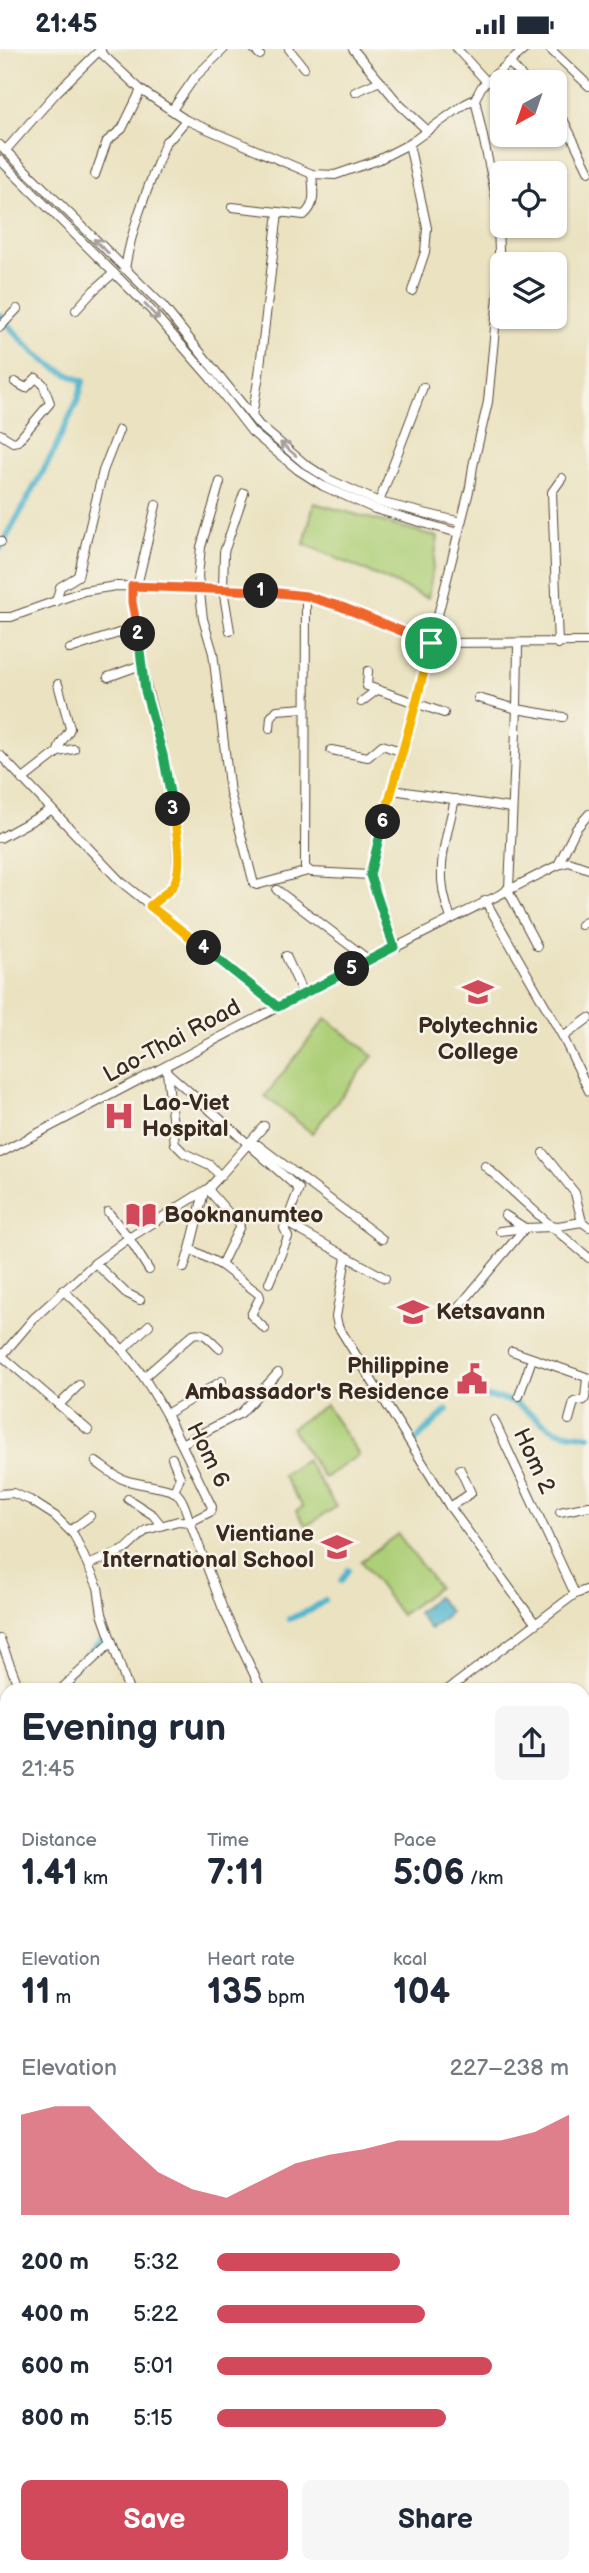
<!DOCTYPE html>
<meta charset="utf-8">
<style>
:root{--surface:#fff;--page:#f6f6f7;--text:#1f2937;--muted:#747a83;--accent:#d1495b}
body{margin:0;font-family:"Balsamiq Sans",sans-serif;background:var(--page);color:var(--text);height:100vh;display:flex;flex-direction:column;font-size:26px;white-space:nowrap}
*{box-sizing:border-box;margin:0}
p{font-size:23px;color:var(--muted)}
.icon{flex:none;width:38px;height:38px;fill:none;stroke:currentColor;stroke-width:2;stroke-linecap:round;stroke-linejoin:round}
.map{position:relative;flex:1;overflow:hidden}
.details{position:absolute;left:0px;top:1634px;width:590px;height:891px;display:flex;flex-direction:column;background:var(--surface);border-radius:21px 21px 0 0;box-shadow:0 2px 5px #0004}
.details>*{flex:none}
.needle{width:46px;rotate:220deg}
.tools{position:absolute;left:490px;top:21px;display:grid;gap:14px}
.tools a{display:grid;place-items:center;width:77px;height:77px;border-radius:10px;background:var(--surface);box-shadow:0 2px 5px #0004;font-size:35px}
.pin{position:absolute;display:grid;place-items:center;width:60px;height:60px;color:#fff;margin:-30px;border:4px solid #fff;border-radius:50%;box-shadow:0 2px 7px #0007}
.km{position:absolute;width:35px;height:35px;margin:-18px;border-radius:50%;background:#222;color:#fff;font-size:19px;line-height:35px;text-align:center}
.round{display:grid;place-items:center;flex:none;width:74px;height:74px;border-radius:10px;background:var(--page)}
.overview{display:flex;align-items:center;justify-content:space-between;height:119px;padding:0 21px}
h1{font-size:38px;font-weight:800;line-height:52px}
.figures{display:grid;grid-template-columns:repeat(3,1fr);gap:10px;height:119px;padding:7px 21px}
.figures div{display:grid;align-content:center}
.figures b{font-size:35px;font-weight:800}
.figures small{font-size:19px;font-weight:400}
.figures p{font-size:19px}
.chart{height:196px;padding:14px 21px}
.chart p{display:flex;justify-content:space-between}
.chart svg{width:100%;height:126px;margin-top:7px;fill:var(--accent);opacity:.7}
.button{display:flex;gap:14px;margin-top:auto;padding:14px 21px}
.button a{flex:1;height:80px;border-radius:10px;background:var(--accent);color:#fff;font-size:28px;font-weight:800;line-height:80px;text-align:center}
.button a+a{background:var(--page);color:var(--text)}
ul{padding:0 21px;list-style:none;font-size:23px}
li{display:grid;grid-template-columns:112px 84px 1fr;align-items:center;height:52px}
li i{height:18px;border-radius:9px;background:var(--accent)}
.status{display:flex;justify-content:space-between;align-items:center;height:49px;padding:0 35px;background:var(--surface);direction:ltr}
.status svg{height:19px;fill:currentColor}
.map>svg:first-child{display:block}
.green{fill:#adcf77;stroke:#747c4a;stroke-width:2}
.water{fill:#50b5ce;stroke:#467076;stroke-width:2}
.lines{fill:none;stroke-linecap:round;stroke-linejoin:round}
.stream{stroke:#50b5ce;stroke-width:2}
.canal{stroke:#50b5ce;stroke-width:6}
.minor-casing{stroke:#554636;stroke-width:10}
.major-casing{stroke:#554636;stroke-width:12}
.minor{stroke:#fff;stroke-width:8}
.major{stroke:#fff;stroke-width:10}
.oneway{stroke:#a79f9a}
.split-1-casing{stroke:#fff;stroke-width:14}
.split-2-casing{stroke:#fff;stroke-width:14}
.split-3-casing{stroke:#fff;stroke-width:14}
.split-4-casing{stroke:#fff;stroke-width:14}
.split-5-casing{stroke:#fff;stroke-width:14}
.split-6-casing{stroke:#fff;stroke-width:14}
.split-7-casing{stroke:#fff;stroke-width:14}
.split-1{stroke:#f0652b;stroke-width:9}
.split-2{stroke:#f0652b;stroke-width:9}
.split-3{stroke:#22a559;stroke-width:9}
.split-4{stroke:#f5b400;stroke-width:9}
.split-5{stroke:#22a559;stroke-width:9}
.split-6{stroke:#22a559;stroke-width:9}
.split-7{stroke:#f5b400;stroke-width:9}
.labels{text-anchor:middle;dominant-baseline:central;stroke-width:5;stroke-linejoin:round;paint-order:stroke}
.poi-label{font-size:23px;font-weight:bold;fill:#3b2a1e;stroke:#f7f3e8;text-anchor:start}
.street-label{font-size:23px;fill:#3b2a1e;stroke:#f7f3e8}
</style>
<div class="status"><b>21:45</b><svg viewBox="0 0 49 12"><path d="M0 12V9h3v3zM5 12V6h3v6zM10 12V3h3v9zM15 12V0h3v12zM26 1h20v11H26zM47 4h2v5h-2z"/></svg></div>
<div class="map">
<svg width="589" height="2524" viewBox="0 0 589 2524">
<rect width="100%" height="100%" fill="#f7f3e8"/>
<filter id="ink" filterUnits="userSpaceOnUse"><feTurbulence type="fractalNoise" baseFrequency=".0143" numOctaves="2"/><feDisplacementMap in="SourceGraphic" scale="14" xChannelSelector="R" yChannelSelector="G"/><feConvolveMatrix kernelMatrix="1 2 1 2 8 2 1 2 1" color-interpolation-filters="sRGB"/></filter>
<filter id="wash" filterUnits="userSpaceOnUse"><feTurbulence type="fractalNoise" baseFrequency=".00686" numOctaves="4" result="noise"/><feDisplacementMap in="SourceGraphic" scale="28" xChannelSelector="R" yChannelSelector="G"/><feGaussianBlur stdDeviation="1.57" result="paint"/><feColorMatrix in="noise" values="0 0 0 0 0 0 0 0 0 0 0 0 0 0 0 0 0 1.4 0 .05"/><feComposite in="paint" operator="in"/></filter>
<g filter="url(#wash)">
<rect width="100%" height="100%" fill="#eae2c0"/>
<g class="green">
<polygon points="314,454 438,488 428,549 304,495"/>
<polygon points="326,969 373,1007 312,1084 265,1047"/>
<polygon points="326,1356 359,1406 324,1429 291,1379"/>
<polygon points="306,1411 336,1458 306,1477 296,1462 303,1458 282,1426"/>
<polygon points="398,1485 438,1538 401,1566 361,1512"/>
</g>
<polygon class="water" points="437,1548 450,1563 430,1580 417,1564"/>
<g class="lines">
<g class="stream">
<polyline points="18,2524 19,2518"/>
<polyline points="87,2524 88,2518"/>
</g>
<g class="canal">
<path d="M0 266C26 297 44 317 83 332L78 350 52 406 0 500"/>
<path d="M487 1348C524 1350 527 1367 556 1381 565 1385 579 1385 589 1387"/>
<polyline points="415,1392 447,1361"/>
<polyline points="341,1532 348,1521"/>
<polyline points="289,1570 311,1561 325,1551"/>
<polyline points="49,1642 106,1588"/>
<polyline points="583,1721 589,1713"/>
<polyline points="188,2524 189,2518"/>
</g>
</g>
</g>
<g filter="url(#ink)">
<g class="lines">
<g class="minor-casing">
<g id="minor">
<polyline points="254,0 260,6"/>
<polyline points="289,0 304,19"/>
<polyline points="353,0 400,56 427,81"/>
<polyline points="457,0 487,33"/>
<polyline points="550,0 589,37"/>
<polyline points="99,2 141,41 186,71 312,125 335,126 378,111 409,95 465,55 475,50"/>
<polyline points="509,13 527,33"/>
<polyline points="355,43 380,32"/>
<polyline points="172,61 195,28 224,0"/>
<polyline points="555,63 565,74 589,123"/>
<polyline points="409,95 427,179 425,203 412,242"/>
<polyline points="0,96 162,256 259,376 305,415 328,430 379,453 461,473"/>
<polyline points="5,102 56,44 101,0"/>
<polyline points="0,111 151,261 211,330 252,383 298,421 323,437 375,460 458,484"/>
<polyline points="95,126 107,92 122,80 141,41"/>
<polyline points="232,158 278,163"/>
<path d="M125 220C132 175 150 134 166 92L172 88 186 71"/>
<polyline points="76,261 94,241 114,224"/>
<polyline points="0,278 17,260"/>
<path d="M252 367 259 326 278 163 304 166C317 155 313 141 312 125"/>
<polyline points="0,385 13,393 18,392 50,354 43,335 36,329 26,339 15,333"/>
<polyline points="220,433 201,498 198,527 203,570 213,604 230,744 254,835 257,836 308,822"/>
<polyline points="379,453 423,338"/>
<polyline points="0,492 1,493"/>
<polyline points="132,537 132,553 140,595 141,616 164,706 176,781 178,826 172,839 150,857"/>
<polyline points="137,537 156,456"/>
<polyline points="306,547 305,818 311,823 370,826"/>
<polyline points="56,553 60,538 78,527 103,422 119,381"/>
<polyline points="0,568 11,568 84,542 116,537 234,540 306,547 342,558 431,594 589,593"/>
<polyline points="230,582 223,540 224,503 244,444"/>
<polyline points="558,595 552,443 562,429"/>
<polyline points="70,600 137,578"/>
<polyline points="368,622 367,637 444,664"/>
<polyline points="108,628 141,616"/>
<polyline points="478,649 517,660 518,595"/>
<polyline points="361,653 377,641"/>
<polyline points="270,679 271,668 277,661 305,659"/>
<polyline points="331,701 368,708 382,696 403,703"/>
<path d="M58 703C60 690 68 687 70 679L58 635"/>
<polyline points="0,706 120,832 278,958"/>
<polyline points="22,731 58,703 74,700"/>
<polyline points="393,741 511,759"/>
<polyline points="0,789 51,761"/>
<polyline points="558,816 576,780 589,765"/>
<polyline points="509,839 517,660 563,668"/>
<polyline points="507,840 537,897"/>
<polyline points="277,841 369,911"/>
<polyline points="485,851 563,988 589,1042"/>
<path d="M451 869C433 824 445 795 455 750"/>
<polyline points="581,876 589,871"/>
<polyline points="394,898 370,826 416,654 470,438 473,417 488,353 500,226 497,153 475,50 482,37 525,0"/>
<polyline points="286,907 303,945"/>
<polyline points="563,988 589,969"/>
<polyline points="167,1023 299,1140 284,1179 288,1188 269,1234"/>
<polyline points="248,1095 258,1096 382,1190"/>
<polyline points="0,1104 278,958 558,816 569,813 589,820"/>
<polyline points="543,1104 575,1144 582,1173"/>
<polyline points="485,1117 552,1178 582,1173 589,1178"/>
<polyline points="220,1127 264,1077"/>
<polyline points="209,1139 211,1144 240,1177 221,1216"/>
<polyline points="204,1143 190,1200 221,1216 259,1245 260,1248 251,1266 265,1280"/>
<polyline points="108,1163 129,1189 149,1221"/>
<polyline points="505,1166 525,1179"/>
<polyline points="285,1173 385,1229"/>
<polyline points="500,1182 525,1179"/>
<polyline points="346,1208 336,1268 338,1277 450,1458 535,1574"/>
<polyline points="95,1214 126,1244 140,1251"/>
<polyline points="184,1219 190,1200"/>
<path d="M63 1241C91 1268 122 1296 144 1329 172 1371 190 1414 212 1458L210 1463 190 1473 223 1560 262 1642"/>
<polyline points="453,1265 525,1179 552,1178 589,1209"/>
<polyline points="123,1301 149,1276"/>
<polyline points="512,1302 589,1329"/>
<polyline points="2,1307 88,1381"/>
<polyline points="0,1309 34,1269 95,1214 129,1189 209,1139 220,1127 210,1116 184,1104 175,1095 167,1023 165,1018"/>
<path d="M144 1328 193 1285C204 1281 211 1292 219 1299"/>
<polyline points="519,1347 532,1310"/>
<polyline points="59,1356 79,1336"/>
<polyline points="166,1365 222,1332"/>
<polyline points="494,1371 575,1545"/>
<polyline points="569,1371 574,1353 584,1351 585,1349 587,1329"/>
<polyline points="183,1394 241,1364 278,1324"/>
<polyline points="172,1409 180,1428 174,1443"/>
<polyline points="0,1445 13,1444 30,1451 55,1467 74,1486 98,1538 102,1565 129,1642"/>
<polyline points="128,1450 153,1466 161,1476"/>
<polyline points="450,1458 471,1444 460,1420"/>
<polyline points="560,1463 589,1457"/>
<polyline points="71,1481 90,1467"/>
<path d="M88 1516 126 1500 146 1481 178 1472 190 1473C187 1465 183 1448 175 1443 166 1438 135 1435 125 1431 115 1428 105 1419 96 1413"/>
<polyline points="0,1590 20,1642"/>
<polyline points="59,1642 112,1593"/>
<polyline points="446,1642 575,1545 589,1540"/>
<polyline points="0,1683 7,1676"/>
<polyline points="583,1701 589,1693"/>
<polyline points="583,1745 589,1736"/>
<polyline points="583,1811 589,1813"/>
<polyline points="0,1864 7,1875"/>
<polyline points="7,1882 4,1888 7,1894"/>
<polyline points="583,1934 589,1926"/>
<polyline points="0,1948 7,1944"/>
<polyline points="2,1956 7,1965"/>
<polyline points="583,2017 589,2020"/>
<polyline points="0,2082 7,2091"/>
<polyline points="583,2084 589,2087"/>
<polyline points="583,2148 589,2149"/>
<polyline points="0,2193 7,2191"/>
<polyline points="583,2199 587,2188 589,2162"/>
<polyline points="583,2229 589,2232"/>
<polyline points="0,2237 7,2236"/>
<polyline points="0,2294 7,2301"/>
<polyline points="7,2310 7,2313"/>
<polyline points="583,2317 589,2319"/>
<polyline points="0,2335 7,2331"/>
<polyline points="0,2399 7,2401"/>
<polyline points="583,2412 589,2414"/>
<polyline points="0,2427 6,2433"/>
<polyline points="438,2518 446,2524"/>
<polyline points="10,2524 10,2518"/>
<polyline points="203,2524 204,2518"/>
</g>
</g>
<g class="major-casing">
<g id="major">
<polyline points="583,2436 589,2424"/>
<polyline points="583,2450 589,2438"/>
<polyline points="538,2524 541,2518"/>
<polyline points="546,2524 548,2518"/>
</g>
</g>
<use href="#minor" class="minor"/>
<use href="#major" class="major"/>
</g>
<defs><path id="oneway-shaft" d="M-6 0H5M1.5-3L5.5 0L1.5 3" fill="none" stroke-width="1.6" stroke-linecap="round" stroke-linejoin="round" transform="scale(1.75)"/></defs>
<g class="oneway">
<use href="#oneway-shaft" transform="translate(101 197) rotate(-136)"/>
<use href="#oneway-shaft" transform="translate(152 263) rotate(47)"/>
<use href="#oneway-shaft" transform="translate(288 400) rotate(-140)"/>
</g>
</g>
<g class="lines" filter="url(#ink)">
<g class="split-1-casing">
<polyline id="split-1" points="261,542 306,547 342,558 431,594"/>
</g>
<g class="split-2-casing">
<polyline id="split-2" points="138,585 132,553 132,537 261,542"/>
</g>
<g class="split-3-casing">
<polyline id="split-3" points="138,585 145,642 163,706 173,760"/>
</g>
<g class="split-4-casing">
<path id="split-4" d="M173 760C176 779 185 822 172 838 166 845 157 851 150 857L204 899"/>
</g>
<g class="split-5-casing">
<polyline id="split-5" points="204,899 278,958 352,920"/>
</g>
<g class="split-6-casing">
<polyline id="split-6" points="352,920 394,898 370,826 383,773"/>
</g>
<g class="split-7-casing">
<polyline id="split-7" points="383,773 416,654 431,594"/>
</g>
<use href="#split-1" class="split-1"/>
<use href="#split-2" class="split-2"/>
<use href="#split-3" class="split-3"/>
<use href="#split-4" class="split-4"/>
<use href="#split-5" class="split-5"/>
<use href="#split-6" class="split-6"/>
<use href="#split-7" class="split-7"/>
</g>
<defs>
<g id="school-bare" transform="scale(2.415)"><path d="M0-5L7-2L0 1L-7-2ZM-4 1L0 2.5L4 1V4Q0 6-4 4Z" fill="#d1495b" stroke="#f7f3e8" stroke-width="2.5" paint-order="stroke"/></g>
<g id="hospital-bare" transform="scale(2.415)"><path d="M-5-5h3v3.5h4V-5h3V5h-3V1.5h-4V5h-3Z" fill="#d1495b" stroke="#f7f3e8" stroke-width="2.5" paint-order="stroke"/></g>
<g id="library-bare" transform="scale(2.415)"><path d="M-6-4Q-3-5.5-.7-3.5V5Q-3 3-6 4ZM6-4Q3-5.5 .7-3.5V5Q3 3 6 4Z" fill="#d1495b" stroke="#f7f3e8" stroke-width="2.5" paint-order="stroke"/></g>
<g id="civic-bare" transform="scale(2.415)"><path d="M-.6-6.5H3V-4.5H.6V-3L4-1V1h2V6H-6V1h2V-1L-.6-3ZM-1.2 2.5V6h2.4V2.5Z" fill="#d1495b" stroke="#f7f3e8" stroke-width="2.5" paint-order="stroke"/></g>
</defs>
<g fill-rule="evenodd">
<use href="#school-bare" x="478" y="943"/>
<use href="#hospital-bare" x="119" y="1067"/>
<use href="#library-bare" x="141" y="1166"/>
<use href="#school-bare" x="413" y="1263"/>
<use href="#civic-bare" x="472" y="1330"/>
<use href="#school-bare" x="337" y="1498"/>
</g>
<g class="labels">
<g class="poi-label">
<text x="478" y="977" text-anchor="middle">Polytechnic<tspan x="478" dy="26">College</tspan></text>
<text x="142" y="1054">Lao-Viet<tspan x="142" dy="26">Hospital</tspan></text>
<text x="164" y="1166">Booknanumteo</text>
<text x="436" y="1263">Ketsavann</text>
<text x="449" y="1317" text-anchor="end">Philippine<tspan x="449" dy="26">Ambassador's Residence</tspan></text>
<text x="314" y="1485" text-anchor="end">Vientiane<tspan x="314" dy="26">International School</tspan></text>
</g>
<g class="street-label">
<text transform="translate(172 992) rotate(-28)">Lao-Thai Road</text>
<text transform="translate(208 1406) rotate(64)">Hom 6</text>
<text transform="translate(534 1412) rotate(65)">Hom 2</text>
</g>
</g>
</svg>
<div class="tools">
<a><svg class="needle" viewBox="-14 -14 28 28"><path d="M0-13l5 13h-10z" fill="#e53935"/><path d="M0 13l5-13h-10z" fill="#747a83"/></svg></a>
<a><svg class="icon" aria-label="locate" viewBox="0 0 24 24"><circle cx="12" cy="12" r="6"/><path d="M12 2v4M12 18v4M2 12h4M18 12h4"/></svg></a>
<a><svg class="icon" aria-label="layers" viewBox="0 0 24 24"><path d="M12 4l9 5-9 5-9-5zM3 14l9 5 9-5"/></svg></a>
</div>
<div class="pin" style="left:431px;top:594px;background:#1e9e55"><svg class="icon" aria-label="arrive" viewBox="0 0 24 24"><path d="M6 21V4h12l-3 4 3 4H6"/></svg></div>
<b class="km" style="left:261px;top:542px">1</b>
<b class="km" style="left:138px;top:585px">2</b>
<b class="km" style="left:173px;top:760px">3</b>
<b class="km" style="left:204px;top:899px">4</b>
<b class="km" style="left:352px;top:920px">5</b>
<b class="km" style="left:383px;top:773px">6</b>
<section class="details">
<div class="overview"><div><h1>Evening run</h1><p>21:45</p></div><a class="round"><svg class="icon" aria-label="share" viewBox="0 0 24 24"><path d="M12 15V3M7 8l5-5 5 5M5 13v7h14v-7"/></svg></a></div>
<div class="figures">
<div><p>Distance</p><b>1.41<small> km</small></b></div>
<div><p>Time</p><b>7:11</b></div>
<div><p>Pace</p><b>5:06<small> /km</small></b></div>
</div>
<div class="figures">
<div><p>Elevation</p><b>11<small> m</small></b></div>
<div><p>Heart rate</p><b>135<small> bpm</small></b></div>
<div><p>kcal</p><b>104</b></div>
</div>
<div class="chart"><p><span>Elevation</span>227–238 m</p>
<svg viewBox="0 0 160 44" preserveAspectRatio="none"><path d="M0 44V9L10 6L20 6L30 18L40 29L50 35L60 38L70 32L80 26L90 23L100 21L110 18L120 18L130 18L140 18L150 15L160 9V44z"/></svg>
</div>
<ul>
<li><b>200 m</b>5:32<i style="width:52%"></i></li>
<li><b>400 m</b>5:22<i style="width:59%"></i></li>
<li><b>600 m</b>5:01<i style="width:78%"></i></li>
<li><b>800 m</b>5:15<i style="width:65%"></i></li>
</ul>
<div class="button"><a>Save</a><a>Share</a></div>
</section>
</div>
